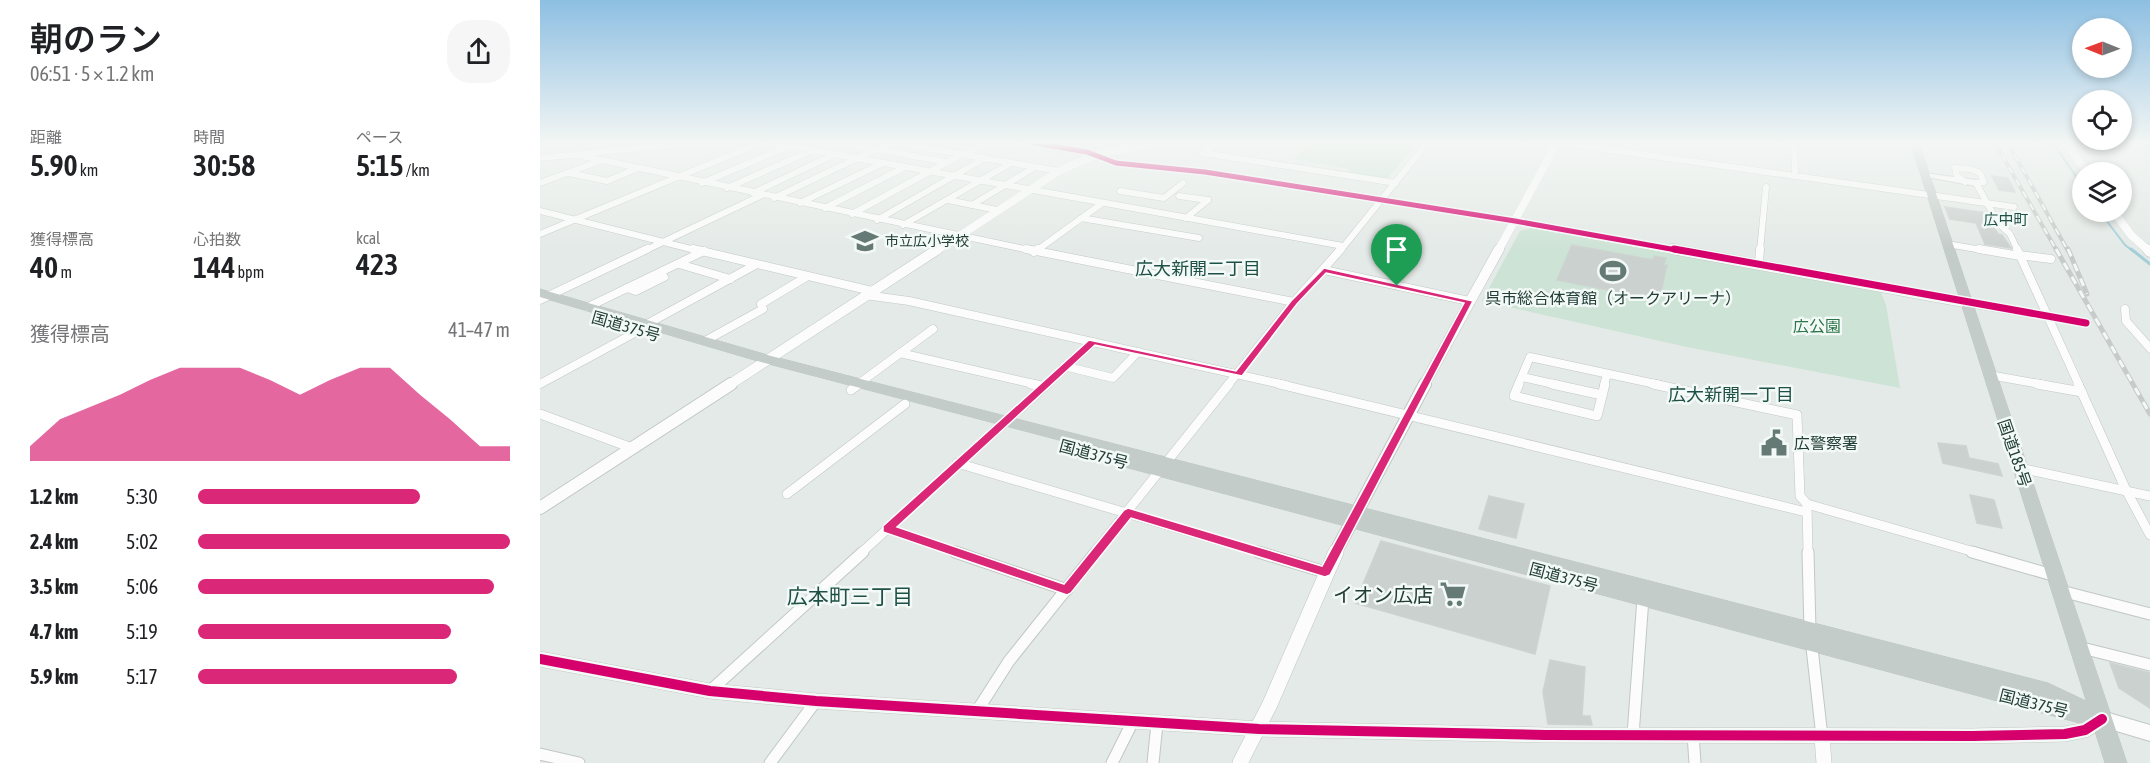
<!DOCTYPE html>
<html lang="ja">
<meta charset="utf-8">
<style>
:root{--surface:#fff;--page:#f6f6f6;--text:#202124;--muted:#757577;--accent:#db2777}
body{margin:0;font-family:"Asap Condensed","Noto Sans JP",sans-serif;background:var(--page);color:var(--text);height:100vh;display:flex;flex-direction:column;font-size:22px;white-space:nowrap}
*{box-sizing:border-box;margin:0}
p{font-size:20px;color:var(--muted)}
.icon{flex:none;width:33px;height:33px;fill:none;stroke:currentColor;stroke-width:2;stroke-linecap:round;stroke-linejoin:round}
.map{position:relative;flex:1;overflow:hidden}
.side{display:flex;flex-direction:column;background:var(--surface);width:540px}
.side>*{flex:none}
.needle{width:39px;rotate:271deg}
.tools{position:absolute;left:1532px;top:18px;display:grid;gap:12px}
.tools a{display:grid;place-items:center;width:60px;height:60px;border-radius:50%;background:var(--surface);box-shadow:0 3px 9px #0003;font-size:30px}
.pin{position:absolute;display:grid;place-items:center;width:51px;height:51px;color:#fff;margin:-62px -26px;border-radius:50% 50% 50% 0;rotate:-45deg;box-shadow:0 0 6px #0007}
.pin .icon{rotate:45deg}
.round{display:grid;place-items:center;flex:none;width:63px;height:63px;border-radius:24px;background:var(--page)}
.headline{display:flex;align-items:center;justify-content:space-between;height:102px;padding:0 30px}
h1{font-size:33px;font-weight:600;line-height:45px}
.stats{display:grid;grid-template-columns:repeat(3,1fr);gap:9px;height:102px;padding:6px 30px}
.stats div{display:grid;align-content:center}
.stats b{font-size:30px;font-weight:600}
.stats small{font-size:16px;font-weight:400}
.stats p{font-size:16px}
.chart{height:168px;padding:12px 30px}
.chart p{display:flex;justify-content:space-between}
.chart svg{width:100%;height:108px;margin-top:6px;fill:var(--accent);opacity:.7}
ul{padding:0 30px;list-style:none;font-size:20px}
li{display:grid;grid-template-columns:96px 72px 1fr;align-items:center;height:45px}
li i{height:15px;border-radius:8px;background:var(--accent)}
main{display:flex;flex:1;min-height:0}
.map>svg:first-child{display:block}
.green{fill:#cde3d5}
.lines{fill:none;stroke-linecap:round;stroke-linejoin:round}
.stream-far1{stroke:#a5cfd8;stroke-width:2}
.stream{stroke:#a5cfd8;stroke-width:3}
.building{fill:#cbd1cf;stroke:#cdd3d0;stroke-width:1.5}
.minor-far3-casing{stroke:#c1c7c4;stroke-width:7}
.minor-far2-casing{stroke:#c1c7c4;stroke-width:9}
.minor-far1-casing{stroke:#c1c7c4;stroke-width:10}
.minor-casing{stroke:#c1c7c4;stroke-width:13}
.tertiary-far3-casing{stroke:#c1c7c4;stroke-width:8}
.tertiary-far2-casing{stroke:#c1c7c4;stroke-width:11}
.tertiary-far1-casing{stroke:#c1c7c4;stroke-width:14}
.tertiary-casing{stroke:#c1c7c4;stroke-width:16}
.secondary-casing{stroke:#c0c7c5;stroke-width:2}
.trunk-casing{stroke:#bdc6c3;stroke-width:1}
.minor-far3{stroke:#fbfcfb;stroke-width:6}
.minor-far2{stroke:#fbfcfb;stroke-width:8}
.minor-far1{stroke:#fbfcfb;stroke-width:9}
.minor{stroke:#fbfcfb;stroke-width:11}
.tertiary-far3{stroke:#fbfcfb;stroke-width:8}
.tertiary-far2{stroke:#fbfcfb;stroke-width:10}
.tertiary-far1{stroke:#fbfcfb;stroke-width:12}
.tertiary{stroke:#fbfcfb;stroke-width:15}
.secondary{fill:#fbfcfb;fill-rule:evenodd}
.trunk{fill:#c4ccca;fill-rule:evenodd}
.rail-far1-casing{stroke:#c7cbca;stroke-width:4}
.rail-casing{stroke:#c7cbca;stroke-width:5}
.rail-far1{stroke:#f3f9f6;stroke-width:2;stroke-dasharray:7;stroke-linecap:butt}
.rail{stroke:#f3f9f6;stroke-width:3;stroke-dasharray:8;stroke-linecap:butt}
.cycleway-far2-casing{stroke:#f3f9f6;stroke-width:8}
.cycleway-far1-casing{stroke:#f3f9f6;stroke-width:10}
.cycleway-casing{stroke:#f3f9f6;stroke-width:14}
.cycleway-far2{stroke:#d6006c;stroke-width:5}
.cycleway-far1{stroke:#d6006c;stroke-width:7}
.cycleway{stroke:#d6006c;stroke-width:10}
.route{fill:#db2777;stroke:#fff;stroke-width:1.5;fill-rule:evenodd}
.labels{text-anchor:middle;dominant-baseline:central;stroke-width:5;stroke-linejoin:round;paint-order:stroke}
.far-poi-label{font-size:14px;fill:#223e37;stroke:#f3f9f6;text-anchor:start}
.far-neighbourhood-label{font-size:15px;fill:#1e5046;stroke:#f3f9f6}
.poi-label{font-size:16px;fill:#223e37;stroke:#f3f9f6}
.street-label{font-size:16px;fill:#223e37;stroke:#f3f9f6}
.park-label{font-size:16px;fill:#2c754b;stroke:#f3f9f6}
.neighbourhood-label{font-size:18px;fill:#1e5046;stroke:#f3f9f6}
.near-poi-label{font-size:20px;fill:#223e37;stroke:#f3f9f6;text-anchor:end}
.near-neighbourhood-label{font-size:21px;fill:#1e5046;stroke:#f3f9f6}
</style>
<main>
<section class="side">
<div class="headline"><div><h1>朝のラン</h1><p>06:51 · 5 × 1.2 km</p></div><a class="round"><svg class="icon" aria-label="share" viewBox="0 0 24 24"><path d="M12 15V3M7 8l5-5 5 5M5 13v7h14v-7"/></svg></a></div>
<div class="stats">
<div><p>距離</p><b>5.90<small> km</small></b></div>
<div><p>時間</p><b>30:58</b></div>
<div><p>ペース</p><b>5:15<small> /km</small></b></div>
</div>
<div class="stats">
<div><p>獲得標高</p><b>40<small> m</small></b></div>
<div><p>心拍数</p><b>144<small> bpm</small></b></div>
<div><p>kcal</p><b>423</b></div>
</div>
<div class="chart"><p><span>獲得標高</span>41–47 m</p>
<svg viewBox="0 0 160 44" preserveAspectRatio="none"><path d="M0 44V38L10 27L20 22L30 17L40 11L50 6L60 6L70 6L80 11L90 17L100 11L110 6L120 6L130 17L140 27L150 38L160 38V44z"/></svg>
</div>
<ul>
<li><b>1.2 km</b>5:30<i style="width:71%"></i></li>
<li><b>2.4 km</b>5:02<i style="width:100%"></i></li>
<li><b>3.5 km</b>5:06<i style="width:95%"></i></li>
<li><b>4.7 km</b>5:19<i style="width:81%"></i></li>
<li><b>5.9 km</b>5:17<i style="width:83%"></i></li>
</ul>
</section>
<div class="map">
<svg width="1610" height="763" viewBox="0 0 1610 763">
<rect width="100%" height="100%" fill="#e4eae7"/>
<g class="green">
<polygon points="772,143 877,143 847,179 806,173 809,169 754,159"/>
<polygon points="991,228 1340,290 1346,305 1360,388 1147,347 942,301 980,231"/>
</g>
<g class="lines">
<g class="stream-far1">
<polyline points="1513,143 1542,185"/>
<polyline points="1560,212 1585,245 1593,251"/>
</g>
<polyline class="stream" points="1591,249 1610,264"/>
</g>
<g class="building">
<polygon points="1452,176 1468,178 1475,192 1459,190"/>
<polygon points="1405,207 1446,213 1458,234 1462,235 1471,248 1445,244 1436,223 1410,219"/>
<polygon points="1032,245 1113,260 1114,256 1126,258 1123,266 1127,265 1119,300 1017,280"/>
<polygon points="1398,443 1426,446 1429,458 1458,464 1462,476 1403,463"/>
<polygon points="1430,495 1454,500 1462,528 1437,523"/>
<polygon points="949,496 984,504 976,538 939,529"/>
<polygon points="841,541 1010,586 995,654 815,603"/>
<polygon points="1010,660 1045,667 1042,716 1050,716 1052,725 1008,724 1003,692"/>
<polygon points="1570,663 1610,673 1610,708 1579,688"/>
</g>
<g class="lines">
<g class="minor-far3-casing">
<g id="minor-far3">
<polyline points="233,143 803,246"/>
<polyline points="301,143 407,162"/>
<polyline points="356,143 519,171"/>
<polyline points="494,143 555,155"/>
<polyline points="675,143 663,153 856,183"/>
<polyline points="1022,143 1474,207"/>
<polyline points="1254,143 1255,176"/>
<polyline points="33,154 494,251"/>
<polyline points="425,154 446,143"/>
<polyline points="0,158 153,143"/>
<polyline points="29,173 67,181 98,168"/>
<polyline points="1425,182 1417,176 1415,168 1431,169 1440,173 1444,182 1436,183 1458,223 1470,234 1478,251"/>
<polyline points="0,183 60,161"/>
<polyline points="162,183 249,146"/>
<polyline points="187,188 273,150"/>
<polyline points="580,191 624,198 643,183"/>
<polyline points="213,193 293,155"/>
<polyline points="639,196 668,200"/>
<polyline points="234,198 349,143"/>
<polyline points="408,200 457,210"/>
<polyline points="260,203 343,163"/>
<polyline points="432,205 495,167"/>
<polyline points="285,208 365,167"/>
<polyline points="0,211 159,251"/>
<polyline points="312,214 422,154"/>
<polyline points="541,218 659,238"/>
<polyline points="646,218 668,200"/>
<polyline points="337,220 445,158"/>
<polyline points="363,225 471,163"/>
<polyline points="0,234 220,143"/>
<polyline points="1407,244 1448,251"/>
<polyline points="104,251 222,195"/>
<polyline points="496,251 561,204"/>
<polyline points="800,251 887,143"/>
<polyline points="1220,251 1226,187"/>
</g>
</g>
<g class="minor-far2-casing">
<g id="minor-far2">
<polyline points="153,249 332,291"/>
<polyline points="486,249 754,302"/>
<polyline points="1439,249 1480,256"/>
<polyline points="1477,249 1539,385"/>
<polyline points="494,252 498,249"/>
<polyline points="1479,255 1511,259"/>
<polyline points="1219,263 1220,249"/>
<polyline points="139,264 190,279"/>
<polyline points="784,270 929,301"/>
<polyline points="87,288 96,291 124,277"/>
<polyline points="325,295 369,301 745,385"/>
<polyline points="0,300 107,249"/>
<polyline points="1424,302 1546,323"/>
<polyline points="48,307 164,251"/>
<polyline points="1585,309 1586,321 1610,348"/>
<polyline points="98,329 215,265"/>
<polyline points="165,341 223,309 221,304 266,277"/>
<polyline points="360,353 498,385"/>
<polyline points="524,366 573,378 598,352"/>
<polyline points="1449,375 1505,385"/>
<polyline points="982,377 1018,385"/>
<polyline points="0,384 100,330"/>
<polyline points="317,385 393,329"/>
<polyline points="506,385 553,342"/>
<polyline points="688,385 754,302 801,249"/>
<polyline points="978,385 990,357 1120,385"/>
<polyline points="1064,385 1067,374"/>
</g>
</g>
<g class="minor-far1-casing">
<g id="minor-far1">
<polyline points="491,384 501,386"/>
<polyline points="739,384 1266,512"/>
<polyline points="979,384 974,396 1057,416 1065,384"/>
<polyline points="1012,384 1062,395"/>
<polyline points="1113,384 1257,415 1260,496 1267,504"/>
<polyline points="1497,384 1542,392"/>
<polyline points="1538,384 1586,490 1610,535"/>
<polyline points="311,390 319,384"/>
<polyline points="0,414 92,448"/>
<polyline points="417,463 722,553"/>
<polyline points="1480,468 1610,496"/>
<polyline points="247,494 365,404"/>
<polyline points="348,529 419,553"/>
<polyline points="321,553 507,384"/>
<polyline points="554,553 689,384"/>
<polyline points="1268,553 1267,504 1438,553"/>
</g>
</g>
<g class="minor-casing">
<g id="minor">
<polyline points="415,552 527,590"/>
<polyline points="718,552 785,572"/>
<polyline points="1268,552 1270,630 1282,737"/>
<polyline points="1432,552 1516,576"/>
<polyline points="1521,591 1610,614"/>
<polyline points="1538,647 1610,665"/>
<polyline points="170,691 323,552"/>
<polyline points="437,711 469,661 556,552"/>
<polyline points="1153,734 1155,763"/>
<polyline points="1093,735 1103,598"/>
<polyline points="0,754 39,763"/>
<polyline points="230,763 276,701"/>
<polyline points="572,763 592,723"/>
<polyline points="613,763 617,724"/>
</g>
</g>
<g class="tertiary-far3-casing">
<g id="tertiary-far3">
<polyline points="1526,143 1547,172"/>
<polyline points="555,155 576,163 665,172 975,221 1140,251"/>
<polyline points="1574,212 1591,235 1609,251"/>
<polyline points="396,251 519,171 555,155 612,143"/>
<polyline points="958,251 1017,143"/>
</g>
</g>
<g class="tertiary-far2-casing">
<g id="tertiary-far2">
<polyline points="1132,249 1424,302"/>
<polyline points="1607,249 1610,252"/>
<polyline points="189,385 398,249"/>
<polyline points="884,385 959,249"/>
</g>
</g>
<g class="tertiary-far1-casing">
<g id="tertiary-far1">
<polyline points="0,508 191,384"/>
<polyline points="795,553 885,384"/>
</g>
</g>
<g class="tertiary-casing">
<g id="tertiary">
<polyline points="0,659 170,691 276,701 719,729 1005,735 1433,736 1525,734 1545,730 1562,719"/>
<polyline points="1282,737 1284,763"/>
<polyline points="700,763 730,704 796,552"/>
</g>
</g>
<g class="secondary-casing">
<g id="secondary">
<polygon points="1384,173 1436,180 1440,183 1436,186 1387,177 1384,177"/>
<polygon points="1562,711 1610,725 1610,741 1556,725 1553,719 1556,713"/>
</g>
</g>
<g class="trunk-casing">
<polygon id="trunk" points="1371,143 1379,143 1587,763 1565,763 1553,725 1548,722 1543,724 581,466 576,465 573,461 580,456 221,362 0,297 0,289 231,356 1508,683 1546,701"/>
</g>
<use href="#minor-far3" class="minor-far3"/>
<use href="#minor-far2" class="minor-far2"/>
<use href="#minor-far1" class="minor-far1"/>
<use href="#minor" class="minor"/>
<use href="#tertiary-far3" class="tertiary-far3"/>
<use href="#tertiary-far2" class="tertiary-far2"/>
<use href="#tertiary-far1" class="tertiary-far1"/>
<use href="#tertiary" class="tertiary"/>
<use href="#secondary" class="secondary"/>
<use href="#trunk" class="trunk"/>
<g class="rail-far1-casing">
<g id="rail-far1">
<polyline points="1455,143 1517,251"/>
<polyline points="1468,143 1528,251"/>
</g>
</g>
<g class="rail-casing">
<g id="rail">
<polyline points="1516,249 1610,414"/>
<polyline points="1528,249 1547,294"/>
</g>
</g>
<use href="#rail-far1" class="rail-far1"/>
<use href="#rail" class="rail"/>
<g class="cycleway-far2-casing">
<polyline id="cycleway-far2" points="494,143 547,152 576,163 665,172 975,221 1142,251"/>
</g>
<g class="cycleway-far1-casing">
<polyline id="cycleway-far1" points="1134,249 1546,323"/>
</g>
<g class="cycleway-casing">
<polyline id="cycleway" points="0,659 170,691 276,701 719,729 1005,735 1433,736 1525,734 1545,730 1562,719"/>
</g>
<use href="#cycleway-far2" class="cycleway-far2"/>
<use href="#cycleway-far1" class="cycleway-far1"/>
<use href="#cycleway" class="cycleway"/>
</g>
<linearGradient id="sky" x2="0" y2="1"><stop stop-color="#8dbfe2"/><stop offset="0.57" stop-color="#f3f6f4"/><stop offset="1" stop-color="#f3f6f4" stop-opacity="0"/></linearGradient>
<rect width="1610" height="250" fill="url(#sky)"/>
<path class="route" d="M784 268 933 301 790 575 785 577 591 518 531 593 527 595 343 532V526L549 340 696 371 751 301ZM786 273 924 303 782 566 588 508 584 510 524 584 357 527 555 345 702 376 757 304Z"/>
<defs>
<g id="school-bare" transform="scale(2.07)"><path d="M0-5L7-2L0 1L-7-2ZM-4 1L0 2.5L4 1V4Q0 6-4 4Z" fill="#667a75" stroke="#f3f9f6" stroke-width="2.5" paint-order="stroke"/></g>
<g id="stadium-bare" transform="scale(2.07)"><path d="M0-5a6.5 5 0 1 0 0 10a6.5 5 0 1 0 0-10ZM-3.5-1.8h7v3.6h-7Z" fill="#667a75" stroke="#f3f9f6" stroke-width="2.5" paint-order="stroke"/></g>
<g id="civic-bare" transform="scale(2.07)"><path d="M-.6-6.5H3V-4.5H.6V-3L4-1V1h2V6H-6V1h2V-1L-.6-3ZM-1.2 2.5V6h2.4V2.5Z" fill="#667a75" stroke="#f3f9f6" stroke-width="2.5" paint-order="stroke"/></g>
<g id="supermarket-bare" transform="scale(2.07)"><path d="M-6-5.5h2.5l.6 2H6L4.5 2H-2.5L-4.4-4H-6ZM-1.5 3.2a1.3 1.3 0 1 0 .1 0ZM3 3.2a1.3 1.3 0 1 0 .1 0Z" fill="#667a75" stroke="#f3f9f6" stroke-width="2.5" paint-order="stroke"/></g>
</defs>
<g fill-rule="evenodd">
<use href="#school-bare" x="325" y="241"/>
<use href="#stadium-bare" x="1073" y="271"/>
<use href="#civic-bare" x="1234" y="443"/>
<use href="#supermarket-bare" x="913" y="594"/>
</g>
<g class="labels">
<g class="far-poi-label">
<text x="345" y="241">市立広小学校</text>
</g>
<g class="far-neighbourhood-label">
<text x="1466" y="219">広中町</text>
</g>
<g class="poi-label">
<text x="1073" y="298">呉市総合体育館（オークアリーナ）</text>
<text x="1254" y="443" text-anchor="start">広警察署</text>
</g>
<g class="street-label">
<text transform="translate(86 326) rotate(16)">国道375号</text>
<text transform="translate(1475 453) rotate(71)">国道185号</text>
<text transform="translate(554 454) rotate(15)">国道375号</text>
<text transform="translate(1024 577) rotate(15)">国道375号</text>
<text transform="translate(1494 703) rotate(14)">国道375号</text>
</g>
<g class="park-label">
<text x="1277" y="326">広公園</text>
</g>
<g class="neighbourhood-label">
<text x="658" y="268">広大新開二丁目</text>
<text x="1191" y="394">広大新開一丁目</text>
</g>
<g class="near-poi-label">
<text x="893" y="594">イオン広店</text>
</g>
<g class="near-neighbourhood-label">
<text x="310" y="596">広本町三丁目</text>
</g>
</g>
</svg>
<div class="tools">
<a><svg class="needle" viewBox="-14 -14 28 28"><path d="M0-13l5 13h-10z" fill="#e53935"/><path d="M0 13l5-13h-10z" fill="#757577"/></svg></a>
<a><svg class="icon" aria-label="locate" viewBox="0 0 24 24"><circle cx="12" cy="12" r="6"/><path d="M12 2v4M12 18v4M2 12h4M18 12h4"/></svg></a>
<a><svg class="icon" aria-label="layers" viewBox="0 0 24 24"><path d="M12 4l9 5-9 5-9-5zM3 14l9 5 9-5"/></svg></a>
</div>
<div class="pin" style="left:857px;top:286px;background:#1e9e55"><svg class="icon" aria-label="arrive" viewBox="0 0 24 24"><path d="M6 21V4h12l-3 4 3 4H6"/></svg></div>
</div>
</main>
